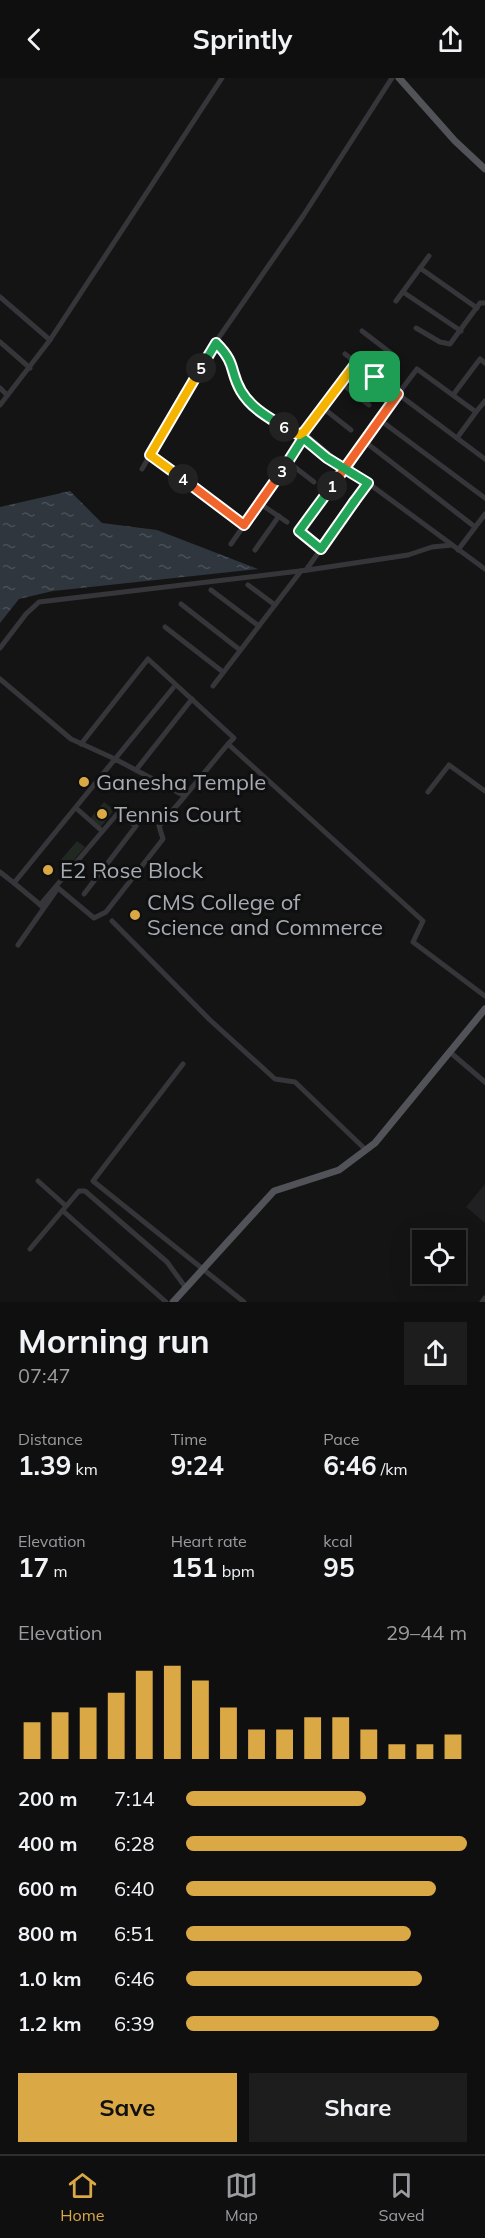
<!DOCTYPE html>
<meta charset="utf-8">
<style>
:root{--surface:#0f0f10;--page:#1d1d1e;--text:#f1f3f6;--muted:#9b9c9f;--line:#2f2f30;--accent:#dba846}
body{margin:0;font-family:Mulish,sans-serif;background:var(--page);color:var(--text);height:100vh;display:flex;flex-direction:column;font-size:22px;white-space:nowrap}
*{box-sizing:border-box;margin:0}
p{font-size:20px;color:var(--muted)}
.icon{flex:none;width:33px;height:33px;fill:none;stroke:currentColor;stroke-width:2;stroke-linecap:round;stroke-linejoin:round}
.map{position:relative;height:1224px;overflow:hidden}
.details{display:flex;flex-direction:column;background:var(--surface);flex:1}
.details>*{flex:none}
.tools{position:absolute;left:412px;top:1152px;display:grid;gap:12px}
.tools a{display:grid;place-items:center;width:54px;height:54px;border-radius:0px;background:var(--surface);box-shadow:0 6px 24px #0002,0 0 0 2px var(--line);font-size:30px}
.pin{position:absolute;display:grid;place-items:center;width:51px;height:51px;color:#fff;margin:-26px;border-radius:12px;box-shadow:0 3px 9px #0006}
.km{position:absolute;width:30px;height:30px;margin:-15px;border-radius:50%;background:#222;color:#fff;font-size:16px;line-height:30px;text-align:center}
.round{display:grid;place-items:center;flex:none;width:63px;height:63px;border-radius:0px;background:var(--page)}
.summary{display:flex;align-items:center;justify-content:space-between;height:102px;padding:0 18px}
h1{font-size:33px;font-weight:700;line-height:45px}
.metrics{display:grid;grid-template-columns:repeat(3,1fr);gap:9px;height:102px;padding:6px 18px}
.metrics div{display:grid;align-content:center}
.metrics b{font-size:26px;font-weight:700}
.metrics small{font-size:16px;font-weight:400}
.metrics p{font-size:16px}
.chart{height:168px;padding:12px 18px}
.chart p{display:flex;justify-content:space-between}
.chart svg{width:100%;height:108px;margin-top:6px;stroke:var(--accent);stroke-width:6}
.primary-button{display:flex;gap:12px;margin-top:auto;padding:12px 18px}
.primary-button a{flex:1;height:69px;border-radius:0px;background:var(--accent);color:#111;font-size:24px;font-weight:700;line-height:69px;text-align:center}
.primary-button a+a{background:var(--page);color:var(--text)}
ul{padding:0 18px;list-style:none;font-size:20px}
li{display:grid;grid-template-columns:96px 72px 1fr;align-items:center;height:45px}
li i{height:15px;border-radius:8px;background:var(--accent)}
header{display:flex;justify-content:space-between;align-items:center;height:78px;padding:0 18px;background:var(--surface);font-size:27px;font-weight:700}
.dock{display:flex;justify-content:space-around;align-items:center;height:84px;border-top:2px solid var(--line);background:var(--surface);font-size:16px;color:var(--muted)}
.dock a{display:grid;justify-items:center;gap:3px}
.dock .active{color:var(--accent)}
.map>svg:first-child{display:block}
.built{fill:#202022}
.park{fill:#212821}
.water{fill:url(#water-ripples)}
.lines{fill:none;stroke-linecap:round;stroke-linejoin:round}
.minor{stroke:#36363a;stroke-width:5}
.major{stroke:#525359;stroke-width:7}
.split-1-casing{stroke:#fff;stroke-width:12}
.split-2-casing{stroke:#fff;stroke-width:12}
.split-3-casing{stroke:#fff;stroke-width:12}
.split-4-casing{stroke:#fff;stroke-width:12}
.split-5-casing{stroke:#fff;stroke-width:12}
.split-6-casing{stroke:#fff;stroke-width:12}
.split-7-casing{stroke:#fff;stroke-width:12}
.split-1{stroke:#f0652b;stroke-width:8}
.split-2{stroke:#22a559;stroke-width:8}
.split-3{stroke:#22a559;stroke-width:8}
.split-4{stroke:#f0652b;stroke-width:8}
.split-5{stroke:#f5b400;stroke-width:8}
.split-6{stroke:#22a559;stroke-width:8}
.split-7{stroke:#f5b400;stroke-width:8}
.poi-dot{fill:#dba846;stroke:#0f0f10;stroke-width:2}
.labels{text-anchor:middle;dominant-baseline:central;stroke-width:6;stroke-linejoin:round;paint-order:stroke}
.poi-label{font-size:22px;fill:#a7abb4;stroke:#0f0f10;text-anchor:start}
</style>
<header><svg class="icon" aria-label="back" viewBox="0 0 24 24"><path d="M15 5l-7 7 7 7"/></svg>Sprintly<svg class="icon" aria-label="share" viewBox="0 0 24 24"><path d="M12 15V3M7 8l5-5 5 5M5 13v7h14v-7"/></svg></header>
<div class="map">
<svg width="485" height="1224" viewBox="0 0 485 1224">
<defs>
<pattern id="water-ripples" width="26" height="14" patternUnits="userSpaceOnUse" patternTransform="scale(1.5)"><rect width="26" height="14" fill="#2f363d"/><path d="M2 4q2-2 4 0t4 0M15 11q2-2 4 0t4 0" fill="none" stroke="#4a5057"/></pattern>
</defs>
<rect width="100%" height="100%" fill="#141415"/>
<polygon class="built" points="485,1106 485,1145 466,1129"/>
<g class="park">
<polygon points="104,724 114,732 100,750 90,741"/>
<polygon points="77,763 85,769 67,790 59,784"/>
</g>
<polygon class="water" points="70,413 102,445 157,452 258,491 53,513 19,521 0,545 0,429"/>
<g class="lines">
<g class="minor">
<polyline points="420,190 477,230"/>
<polyline points="403,214 461,253"/>
<polyline points="0,219 50,262"/>
<polyline points="396,223 429,178"/>
<polyline points="416,250 440,264 450,266 480,225 485,225"/>
<polyline points="362,253 392,276 375,299"/>
<polyline points="0,264 30,290"/>
<polyline points="215,265 230,278 241,313 259,334 299,357"/>
<polyline points="345,276 398,316 299,453 321,471 368,405 485,491"/>
<polyline points="341,305 369,327"/>
<polyline points="0,310 7,317"/>
<polyline points="453,317 480,281 485,285"/>
<polyline points="485,323 476,334 417,291 398,316 485,381"/>
<polyline points="0,327 50,262 222,0"/>
<polyline points="323,330 351,352"/>
<polyline points="380,342 485,420"/>
<polyline points="304,354 356,285"/>
<polyline points="305,356 344,389"/>
<polyline points="457,360 476,334"/>
<polyline points="303,361 305,356 301,354 300,360 368,405"/>
<polyline points="364,363 475,449"/>
<polyline points="150,377 245,447"/>
<polyline points="288,384 314,404"/>
<polyline points="142,391 215,265 303,138 392,0"/>
<polyline points="259,425 287,444"/>
<polyline points="231,466 302,364 302,361"/>
<polyline points="255,472 279,438"/>
<polyline points="458,472 485,436"/>
<polyline points="306,492 321,471"/>
<polyline points="248,507 275,527"/>
<polyline points="211,512 259,548"/>
<polyline points="181,526 240,572"/>
<polyline points="165,549 223,594"/>
<polyline points="0,570 26,536 39,524 308,492 408,477 432,469 452,467"/>
<polyline points="0,601 71,661 115,681 173,610"/>
<polyline points="213,608 301,493"/>
<polyline points="81,666 148,581 234,660 228,666"/>
<polyline points="136,692 192,621"/>
<polyline points="428,714 449,687 485,713"/>
<polyline points="76,730 102,753"/>
<polyline points="0,794 14,805 115,681 185,718 228,666 423,843 413,864 485,918"/>
<polyline points="14,805 43,829"/>
<polyline points="40,827 118,735 136,748 84,816"/>
<polyline points="112,843 210,942 275,1001 295,1004 366,1072"/>
<polyline points="18,867 58,810 94,840 106,834 163,761 159,748 185,718"/>
<polyline points="451,975 485,1004"/>
<polyline points="183,986 93,1103 244,1224"/>
<polyline points="38,1103 66,1128"/>
<polyline points="63,1133 166,1224"/>
<polyline points="30,1171 79,1113 85,1113 167,1184 186,1210"/>
<polyline points="482,1224 485,1220"/>
</g>
<g class="major">
<polyline points="399,0 455,63 485,91"/>
<polyline points="173,1224 274,1113 339,1092 375,1065 485,931"/>
</g>
</g>
<g class="lines">
<g class="split-1-casing">
<polyline id="split-1" points="332,408 398,316 375,299"/>
</g>
<g class="split-2-casing">
<polyline id="split-2" points="332,408 299,453 321,471 354,424"/>
</g>
<g class="split-3-casing">
<polyline id="split-3" points="282,393 303,360 327,380 368,405 354,424"/>
</g>
<g class="split-4-casing">
<polyline id="split-4" points="183,401 244,447 282,393"/>
</g>
<g class="split-5-casing">
<polyline id="split-5" points="183,401 150,377 201,290"/>
</g>
<g class="split-6-casing">
<path id="split-6" d="M201 290 216 265C237 286 229 292 241 313 251 330 268 339 284 349"/>
</g>
<g class="split-7-casing">
<polyline id="split-7" points="284,349 299,357 304,354 356,285 375,299"/>
</g>
<use href="#split-1" class="split-1"/>
<use href="#split-2" class="split-2"/>
<use href="#split-3" class="split-3"/>
<use href="#split-4" class="split-4"/>
<use href="#split-5" class="split-5"/>
<use href="#split-6" class="split-6"/>
<use href="#split-7" class="split-7"/>
</g>
<g class="poi-dot">
<circle cx="84" cy="704" r="6"/>
<circle cx="102" cy="736" r="6"/>
<circle cx="48" cy="792" r="6"/>
<circle cx="135" cy="837" r="6"/>
</g>
<g class="labels">
<g class="poi-label">
<text x="96" y="704">Ganesha Temple</text>
<text x="114" y="736">Tennis Court</text>
<text x="60" y="792">E2 Rose Block</text>
<text x="147" y="824">CMS College of<tspan x="147" dy="25">Science and Commerce</tspan></text>
</g>
</g>
</svg>
<div class="tools">
<a><svg class="icon" aria-label="locate" viewBox="0 0 24 24"><circle cx="12" cy="12" r="6"/><path d="M12 2v4M12 18v4M2 12h4M18 12h4"/></svg></a>
</div>
<div class="pin" style="left:375px;top:299px;background:#1e9e55"><svg class="icon" aria-label="arrive" viewBox="0 0 24 24"><path d="M6 21V4h12l-3 4 3 4H6"/></svg></div>
<b class="km" style="left:332px;top:408px">1</b>
<b class="km" style="left:282px;top:393px">3</b>
<b class="km" style="left:183px;top:401px">4</b>
<b class="km" style="left:201px;top:290px">5</b>
<b class="km" style="left:284px;top:349px">6</b>
</div>
<section class="details">
<div class="summary"><div><h1>Morning run</h1><p>07:47</p></div><a class="round"><svg class="icon" aria-label="share" viewBox="0 0 24 24"><path d="M12 15V3M7 8l5-5 5 5M5 13v7h14v-7"/></svg></a></div>
<div class="metrics">
<div><p>Distance</p><b>1.39<small> km</small></b></div>
<div><p>Time</p><b>9:24</b></div>
<div><p>Pace</p><b>6:46<small> /km</small></b></div>
</div>
<div class="metrics">
<div><p>Elevation</p><b>17<small> m</small></b></div>
<div><p>Heart rate</p><b>151<small> bpm</small></b></div>
<div><p>kcal</p><b>95</b></div>
</div>
<div class="chart"><p><span>Elevation</span>29–44 m</p>
<svg viewBox="0 0 160 44" preserveAspectRatio="none"><path d="M5 44V29M15 44V25M25 44V23M35 44V17M45 44V8M55 44V6M65 44V12M75 44V23M85 44V32M95 44V32M105 44V27M115 44V27M125 44V32M135 44V38M145 44V38M155 44V34"/></svg>
</div>
<ul>
<li><b>200 m</b>7:14<i style="width:64%"></i></li>
<li><b>400 m</b>6:28<i style="width:100%"></i></li>
<li><b>600 m</b>6:40<i style="width:89%"></i></li>
<li><b>800 m</b>6:51<i style="width:80%"></i></li>
<li><b>1.0 km</b>6:46<i style="width:84%"></i></li>
<li><b>1.2 km</b>6:39<i style="width:90%"></i></li>
</ul>
<div class="primary-button"><a>Save</a><a>Share</a></div>
</section>
<nav class="dock">
<a class="active"><svg class="icon" aria-label="home" viewBox="0 0 24 24"><path d="M3 11l9-7 9 7M6 9v11h12V9"/></svg>Home</a>
<a><svg class="icon" aria-label="map" viewBox="0 0 24 24"><path d="M3 6l6-2 6 2 6-2v14l-6 2-6-2-6 2zM9 4v14M15 6v14"/></svg>Map</a>
<a><svg class="icon" aria-label="saved" viewBox="0 0 24 24"><path d="M7 4h10v16l-5-4-5 4z"/></svg>Saved</a>
</nav>
